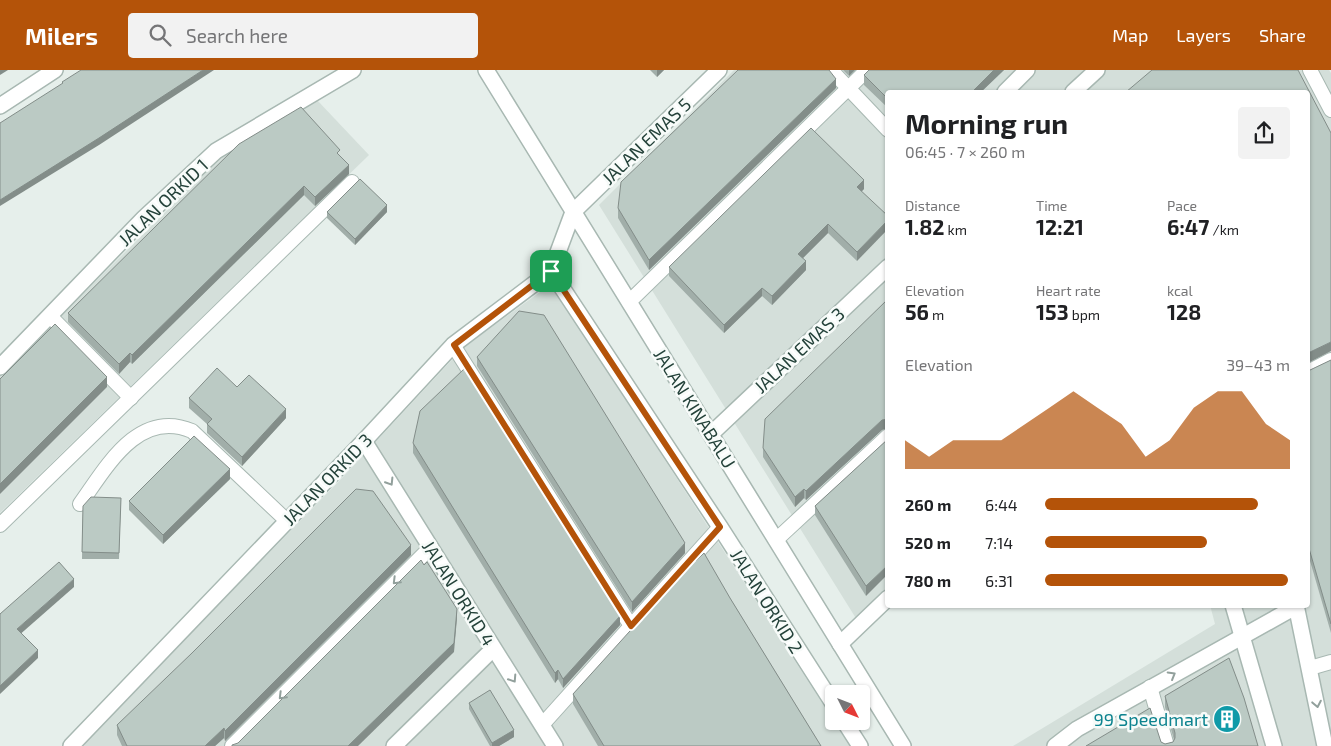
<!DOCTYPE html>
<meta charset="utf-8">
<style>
:root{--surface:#fff;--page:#f2f2f2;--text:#202124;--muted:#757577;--accent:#b45309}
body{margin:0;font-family:"Exo 2",sans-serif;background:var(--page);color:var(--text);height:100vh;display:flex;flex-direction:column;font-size:19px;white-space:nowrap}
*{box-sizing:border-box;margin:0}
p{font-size:16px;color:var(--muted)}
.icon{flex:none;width:28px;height:28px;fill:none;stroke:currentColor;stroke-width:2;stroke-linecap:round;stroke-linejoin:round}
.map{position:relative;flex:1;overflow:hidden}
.side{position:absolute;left:885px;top:20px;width:425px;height:518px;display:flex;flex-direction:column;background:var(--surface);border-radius:5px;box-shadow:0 1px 4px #0004}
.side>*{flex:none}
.needle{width:32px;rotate:132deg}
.buttons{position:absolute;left:825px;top:615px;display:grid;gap:10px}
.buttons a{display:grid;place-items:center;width:45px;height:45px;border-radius:5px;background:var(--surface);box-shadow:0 1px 4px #0004;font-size:25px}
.pin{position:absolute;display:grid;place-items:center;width:42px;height:42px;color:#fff;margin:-21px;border-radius:10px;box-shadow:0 2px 8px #0006}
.round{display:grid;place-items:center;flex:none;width:52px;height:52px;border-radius:5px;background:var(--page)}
.headline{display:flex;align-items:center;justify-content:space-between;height:85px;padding:0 20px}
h1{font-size:28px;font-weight:700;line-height:38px}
.stats{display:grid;grid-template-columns:repeat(3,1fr);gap:8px;height:85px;padding:5px 20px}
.stats div{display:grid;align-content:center}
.stats b{font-size:21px;font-weight:700}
.stats small{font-size:14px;font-weight:400}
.stats p{font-size:14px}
.chart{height:140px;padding:10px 20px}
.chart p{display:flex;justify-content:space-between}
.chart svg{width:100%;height:90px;margin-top:5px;fill:var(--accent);opacity:.7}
ul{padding:0 20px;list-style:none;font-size:16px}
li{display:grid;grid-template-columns:80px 60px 1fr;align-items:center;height:38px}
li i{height:12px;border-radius:6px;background:var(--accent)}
header{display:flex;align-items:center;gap:30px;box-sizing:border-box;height:70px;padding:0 25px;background:var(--accent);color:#fff}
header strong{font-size:24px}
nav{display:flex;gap:28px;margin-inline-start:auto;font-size:18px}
.search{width:350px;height:45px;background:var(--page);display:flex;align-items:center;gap:12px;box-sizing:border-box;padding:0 18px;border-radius:5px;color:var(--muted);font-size:19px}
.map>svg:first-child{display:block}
.built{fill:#d4dfda}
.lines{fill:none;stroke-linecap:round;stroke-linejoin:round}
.service-casing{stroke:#a8b8b2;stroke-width:16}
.minor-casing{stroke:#a8b8b2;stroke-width:18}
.service{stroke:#fff;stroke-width:14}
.minor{stroke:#fff;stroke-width:15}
.wall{fill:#a1aea9}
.shaded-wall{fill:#838d89}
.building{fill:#bbcac4;stroke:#838d89}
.oneway{stroke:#92a09c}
.route-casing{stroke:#fff;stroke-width:10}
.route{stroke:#b45309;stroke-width:6}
.labels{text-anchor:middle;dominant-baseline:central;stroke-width:5;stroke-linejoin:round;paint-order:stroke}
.street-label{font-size:18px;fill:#24423a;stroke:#f7fbf9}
.culture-label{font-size:18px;fill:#0d838f;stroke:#f7fbf9;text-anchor:end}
</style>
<header>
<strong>Milers</strong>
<div class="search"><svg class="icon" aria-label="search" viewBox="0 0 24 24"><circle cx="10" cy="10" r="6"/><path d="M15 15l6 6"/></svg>Search here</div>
<nav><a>Map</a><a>Layers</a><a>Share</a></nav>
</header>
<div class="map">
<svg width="1331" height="676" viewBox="0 0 1331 676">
<rect width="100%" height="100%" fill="#e6efeb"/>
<g class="built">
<polygon points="734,0 1329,0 1331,3 1331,676 1013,676 1215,554 1210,535 1308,535 1308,22 888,22 887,519 857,550 599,135"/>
<polygon points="317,30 369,85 0,443 0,306 221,87"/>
<polygon points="551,214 850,676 84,676 86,671 342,408 463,278"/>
</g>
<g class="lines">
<g class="service-casing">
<g id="service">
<polyline points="831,0 888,60"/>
<polyline points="1310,0 1331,40"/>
<polyline points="629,232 867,0"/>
<polyline points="50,246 131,328"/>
<polyline points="453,275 631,556"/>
<polyline points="1308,302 1331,290"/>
<path d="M80 434C106 398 138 338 192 361L287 451"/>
<polyline points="0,455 352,112"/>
<polyline points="776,470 888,366"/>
<polyline points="1310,598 1331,592"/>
<polyline points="1150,617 1167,676"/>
<polyline points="542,655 720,457"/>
<polyline points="232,676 431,477"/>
</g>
</g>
<g class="minor-casing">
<g id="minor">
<polyline points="486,0 903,676"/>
<polyline points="1005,22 1027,0"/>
<polyline points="1073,22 1097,0"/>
<polyline points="0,36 55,0"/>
<polyline points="551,201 720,457 834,635"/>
<polyline points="0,297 144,148 216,81 353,0"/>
<polyline points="711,364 888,197"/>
<polyline points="364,371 555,676"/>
<polyline points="1233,535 1274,676"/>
<polyline points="1296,535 1325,676"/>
<polyline points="840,574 888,528"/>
<polyline points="844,651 860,676"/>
<polyline points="71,676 364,371 453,275 551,201 573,142 719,0"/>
<polyline points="394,676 493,579"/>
<polyline points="1055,676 1077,659 1297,536"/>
</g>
</g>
<use href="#service" class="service"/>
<use href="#minor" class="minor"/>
</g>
<g class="wall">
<polygon points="650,0 664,0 657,7"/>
<polygon points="843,0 855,0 849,6"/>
<polygon points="869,0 1004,0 981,22 888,22 888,38 864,15 864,5"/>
<polygon points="836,18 649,200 618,148 618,138"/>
<polygon points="340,86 349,104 315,136 304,125 132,294 130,292 119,304 68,252 68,243"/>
<polygon points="864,119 862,121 857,191 828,163 803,188 806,200 772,235 762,226 724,263 669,206 669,197"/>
<polygon points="327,142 387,142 355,175 327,148"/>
<polygon points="477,287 685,483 632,542 477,296"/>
<polygon points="1331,290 1331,563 1308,484 1308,301"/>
<polygon points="237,317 286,348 242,396 207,363 207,354 189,338 189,328"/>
<polygon points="882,360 806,430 804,428 795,437 763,387 763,378"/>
<polygon points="888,369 866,526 815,445 815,436"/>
<polygon points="413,373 620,555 563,618 558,609 555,613 413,383"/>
<polygon points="230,409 163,474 129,440 129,431"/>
<polygon points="121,428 119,489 82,489 83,436"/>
<polygon points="411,485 225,671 224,668 215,676 122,676 117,665 117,655"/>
<polygon points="696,491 730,528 821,676 598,676 573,634 573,624"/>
<polygon points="1165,626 1258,676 1086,676 1161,672 1165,674 1173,672 1174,670 1165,637"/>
<polygon points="469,633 514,667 499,676 490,676 469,639"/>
</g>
<g class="shaded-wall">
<polygon points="0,0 8,0 0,5"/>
<polygon points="203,0 214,0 99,75 0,136 0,130"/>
<polygon points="657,0 664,0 657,7"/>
<polygon points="849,0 855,0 849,6"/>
<polygon points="994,0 1004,0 981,22 972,22"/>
<polygon points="836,9 836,18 649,200 649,190"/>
<polygon points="349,95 349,104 315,136 315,127"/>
<polygon points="864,110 864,119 857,126 857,117"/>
<polygon points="304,116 304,125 132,294 132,285"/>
<polygon points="387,135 387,142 355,175 355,169"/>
<polygon points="888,150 888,159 857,191 857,182"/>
<polygon points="828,154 828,163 798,193 798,184"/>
<polygon points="806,191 806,200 772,235 772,226"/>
<polygon points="762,218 762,226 724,263 724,255"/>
<polygon points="1331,272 1331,281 1308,293 1308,283"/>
<polygon points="130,283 130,292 119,304 119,294"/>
<polygon points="107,307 107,317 0,424 0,414"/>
<polygon points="286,339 286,348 242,396 242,387"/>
<polygon points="888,349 888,358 882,360 806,430 806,421 882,350"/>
<polygon points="230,399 230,409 163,474 163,465"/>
<polygon points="804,419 804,428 795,437 795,427"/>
<polygon points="685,473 685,483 632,542 632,532"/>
<polygon points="411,475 411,485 225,671 225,661"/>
<polygon points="888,495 888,504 866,526 866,516"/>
<polygon points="74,509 74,517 17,567 17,559"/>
<polygon points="457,539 457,548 454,582 358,676 348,676"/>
<polygon points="620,546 620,555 563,618 563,609"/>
<polygon points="38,580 38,588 0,624 0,616"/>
<polygon points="558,600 558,609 555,613 555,603"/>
<polygon points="224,658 224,668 215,676 205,676"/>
<polygon points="514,660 514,667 499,676 492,676 492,673"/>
</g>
<g class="building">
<polygon points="81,0 203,0 99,68 0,130 0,53 63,13 62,12"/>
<polygon points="738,0 829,0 836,9 649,190 618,138 621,112"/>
<polygon points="869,0 994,0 972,22 888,22 888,29 864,5"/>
<polygon points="1152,0 1298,0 1331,63 1331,272 1308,283 1308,22 1126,22"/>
<polygon points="301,37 340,80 337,83 349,95 315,127 304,116 132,285 130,283 119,294 68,243 239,74"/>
<polygon points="811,58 864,110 857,117 888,146 888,150 857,182 828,154 798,184 806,191 772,226 762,218 724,255 669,197"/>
<polygon points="360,109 387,135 355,169 327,142"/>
<polygon points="888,229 888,349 882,350 806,421 804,419 795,427 763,378 765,349"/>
<polygon points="519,241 544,245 685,473 632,532 477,287"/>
<polygon points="55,254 107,307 0,414 0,309"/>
<polygon points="1331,290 1331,554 1308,475 1308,301"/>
<polygon points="217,298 237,317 249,305 286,339 242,387 207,354 212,349 189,328"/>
<polygon points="464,299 620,546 563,609 558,600 555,603 413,373 420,341"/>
<polygon points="194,366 230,399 163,465 129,431"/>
<polygon points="888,369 888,495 866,516 815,436"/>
<polygon points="356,419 373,421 411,475 225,661 224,658 205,676 127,676 117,655 192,583"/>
<polygon points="91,427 121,428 119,483 82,482 83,436"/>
<polygon points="704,483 730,528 821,676 604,676 573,624 695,489 696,491"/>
<polygon points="421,490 424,495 427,492 457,539 454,573 348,676 232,676 232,675 238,673"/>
<polygon points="59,492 74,509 17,559 38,580 0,616 0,544"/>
<polygon points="1229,588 1244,628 1258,676 1086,676 1150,638 1161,672 1165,674 1173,672 1175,668 1175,663 1165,626"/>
<polygon points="490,620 514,660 492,673 469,633"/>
</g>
<defs><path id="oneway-chevron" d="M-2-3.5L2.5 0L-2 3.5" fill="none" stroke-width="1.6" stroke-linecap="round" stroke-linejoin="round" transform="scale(1.25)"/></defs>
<g class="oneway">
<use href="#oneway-chevron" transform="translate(390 412) rotate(58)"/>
<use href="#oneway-chevron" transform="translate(396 511) rotate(135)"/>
<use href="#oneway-chevron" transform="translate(1172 605) rotate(-30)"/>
<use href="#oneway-chevron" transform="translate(513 609) rotate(57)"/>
<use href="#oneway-chevron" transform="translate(282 626) rotate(135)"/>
<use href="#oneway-chevron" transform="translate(1317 634) rotate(79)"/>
</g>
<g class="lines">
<g class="route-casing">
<polygon id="route" points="551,201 720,457 631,556 454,275"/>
</g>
<use href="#route" class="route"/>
</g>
<defs>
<g id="building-disc" transform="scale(1.4375)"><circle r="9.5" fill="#0f9aa8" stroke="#f7fbf9"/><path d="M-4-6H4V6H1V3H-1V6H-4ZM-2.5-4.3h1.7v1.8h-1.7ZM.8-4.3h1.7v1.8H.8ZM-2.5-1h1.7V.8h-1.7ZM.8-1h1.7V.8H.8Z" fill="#fff"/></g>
</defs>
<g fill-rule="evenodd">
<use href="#building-disc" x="1227" y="649"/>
</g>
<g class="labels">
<g class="street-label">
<text transform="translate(646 71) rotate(-44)">JALAN EMAS 5</text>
<text transform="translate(163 132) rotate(-44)">JALAN ORKID 1</text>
<text transform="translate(799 280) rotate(-43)">JALAN EMAS 3</text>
<text transform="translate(695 338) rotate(58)">JALAN KINABALU</text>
<text transform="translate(327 409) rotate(-46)">JALAN ORKID 3</text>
<text transform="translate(459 523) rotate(58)">JALAN ORKID 4</text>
<text transform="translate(767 531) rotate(58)">JALAN ORKID 2</text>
</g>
<g class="culture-label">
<text x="1208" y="649">99 Speedmart</text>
</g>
</g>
</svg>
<div class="buttons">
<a><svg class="needle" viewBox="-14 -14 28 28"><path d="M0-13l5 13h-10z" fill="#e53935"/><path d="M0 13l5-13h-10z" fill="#757577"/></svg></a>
</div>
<div class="pin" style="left:551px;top:201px;background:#1e9e55"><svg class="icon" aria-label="arrive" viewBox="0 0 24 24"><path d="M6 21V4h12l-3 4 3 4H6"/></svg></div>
<section class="side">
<div class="headline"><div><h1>Morning run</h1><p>06:45 · 7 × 260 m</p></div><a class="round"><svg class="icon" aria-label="share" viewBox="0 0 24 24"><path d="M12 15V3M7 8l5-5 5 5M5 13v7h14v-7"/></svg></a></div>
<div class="stats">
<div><p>Distance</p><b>1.82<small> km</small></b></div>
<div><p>Time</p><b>12:21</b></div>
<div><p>Pace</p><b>6:47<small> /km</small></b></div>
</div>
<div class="stats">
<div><p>Elevation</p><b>56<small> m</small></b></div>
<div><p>Heart rate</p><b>153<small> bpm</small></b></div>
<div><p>kcal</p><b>128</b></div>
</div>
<div class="chart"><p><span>Elevation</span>39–43 m</p>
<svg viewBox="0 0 160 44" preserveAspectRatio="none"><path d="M0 44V30L10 38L20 30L30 30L40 30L50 22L60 14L70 6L80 14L90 22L100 38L110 30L120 14L130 6L140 6L150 22L160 30V44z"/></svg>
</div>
<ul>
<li><b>260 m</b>6:44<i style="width:87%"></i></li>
<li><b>520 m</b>7:14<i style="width:66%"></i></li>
<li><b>780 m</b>6:31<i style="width:99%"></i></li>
</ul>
</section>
</div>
